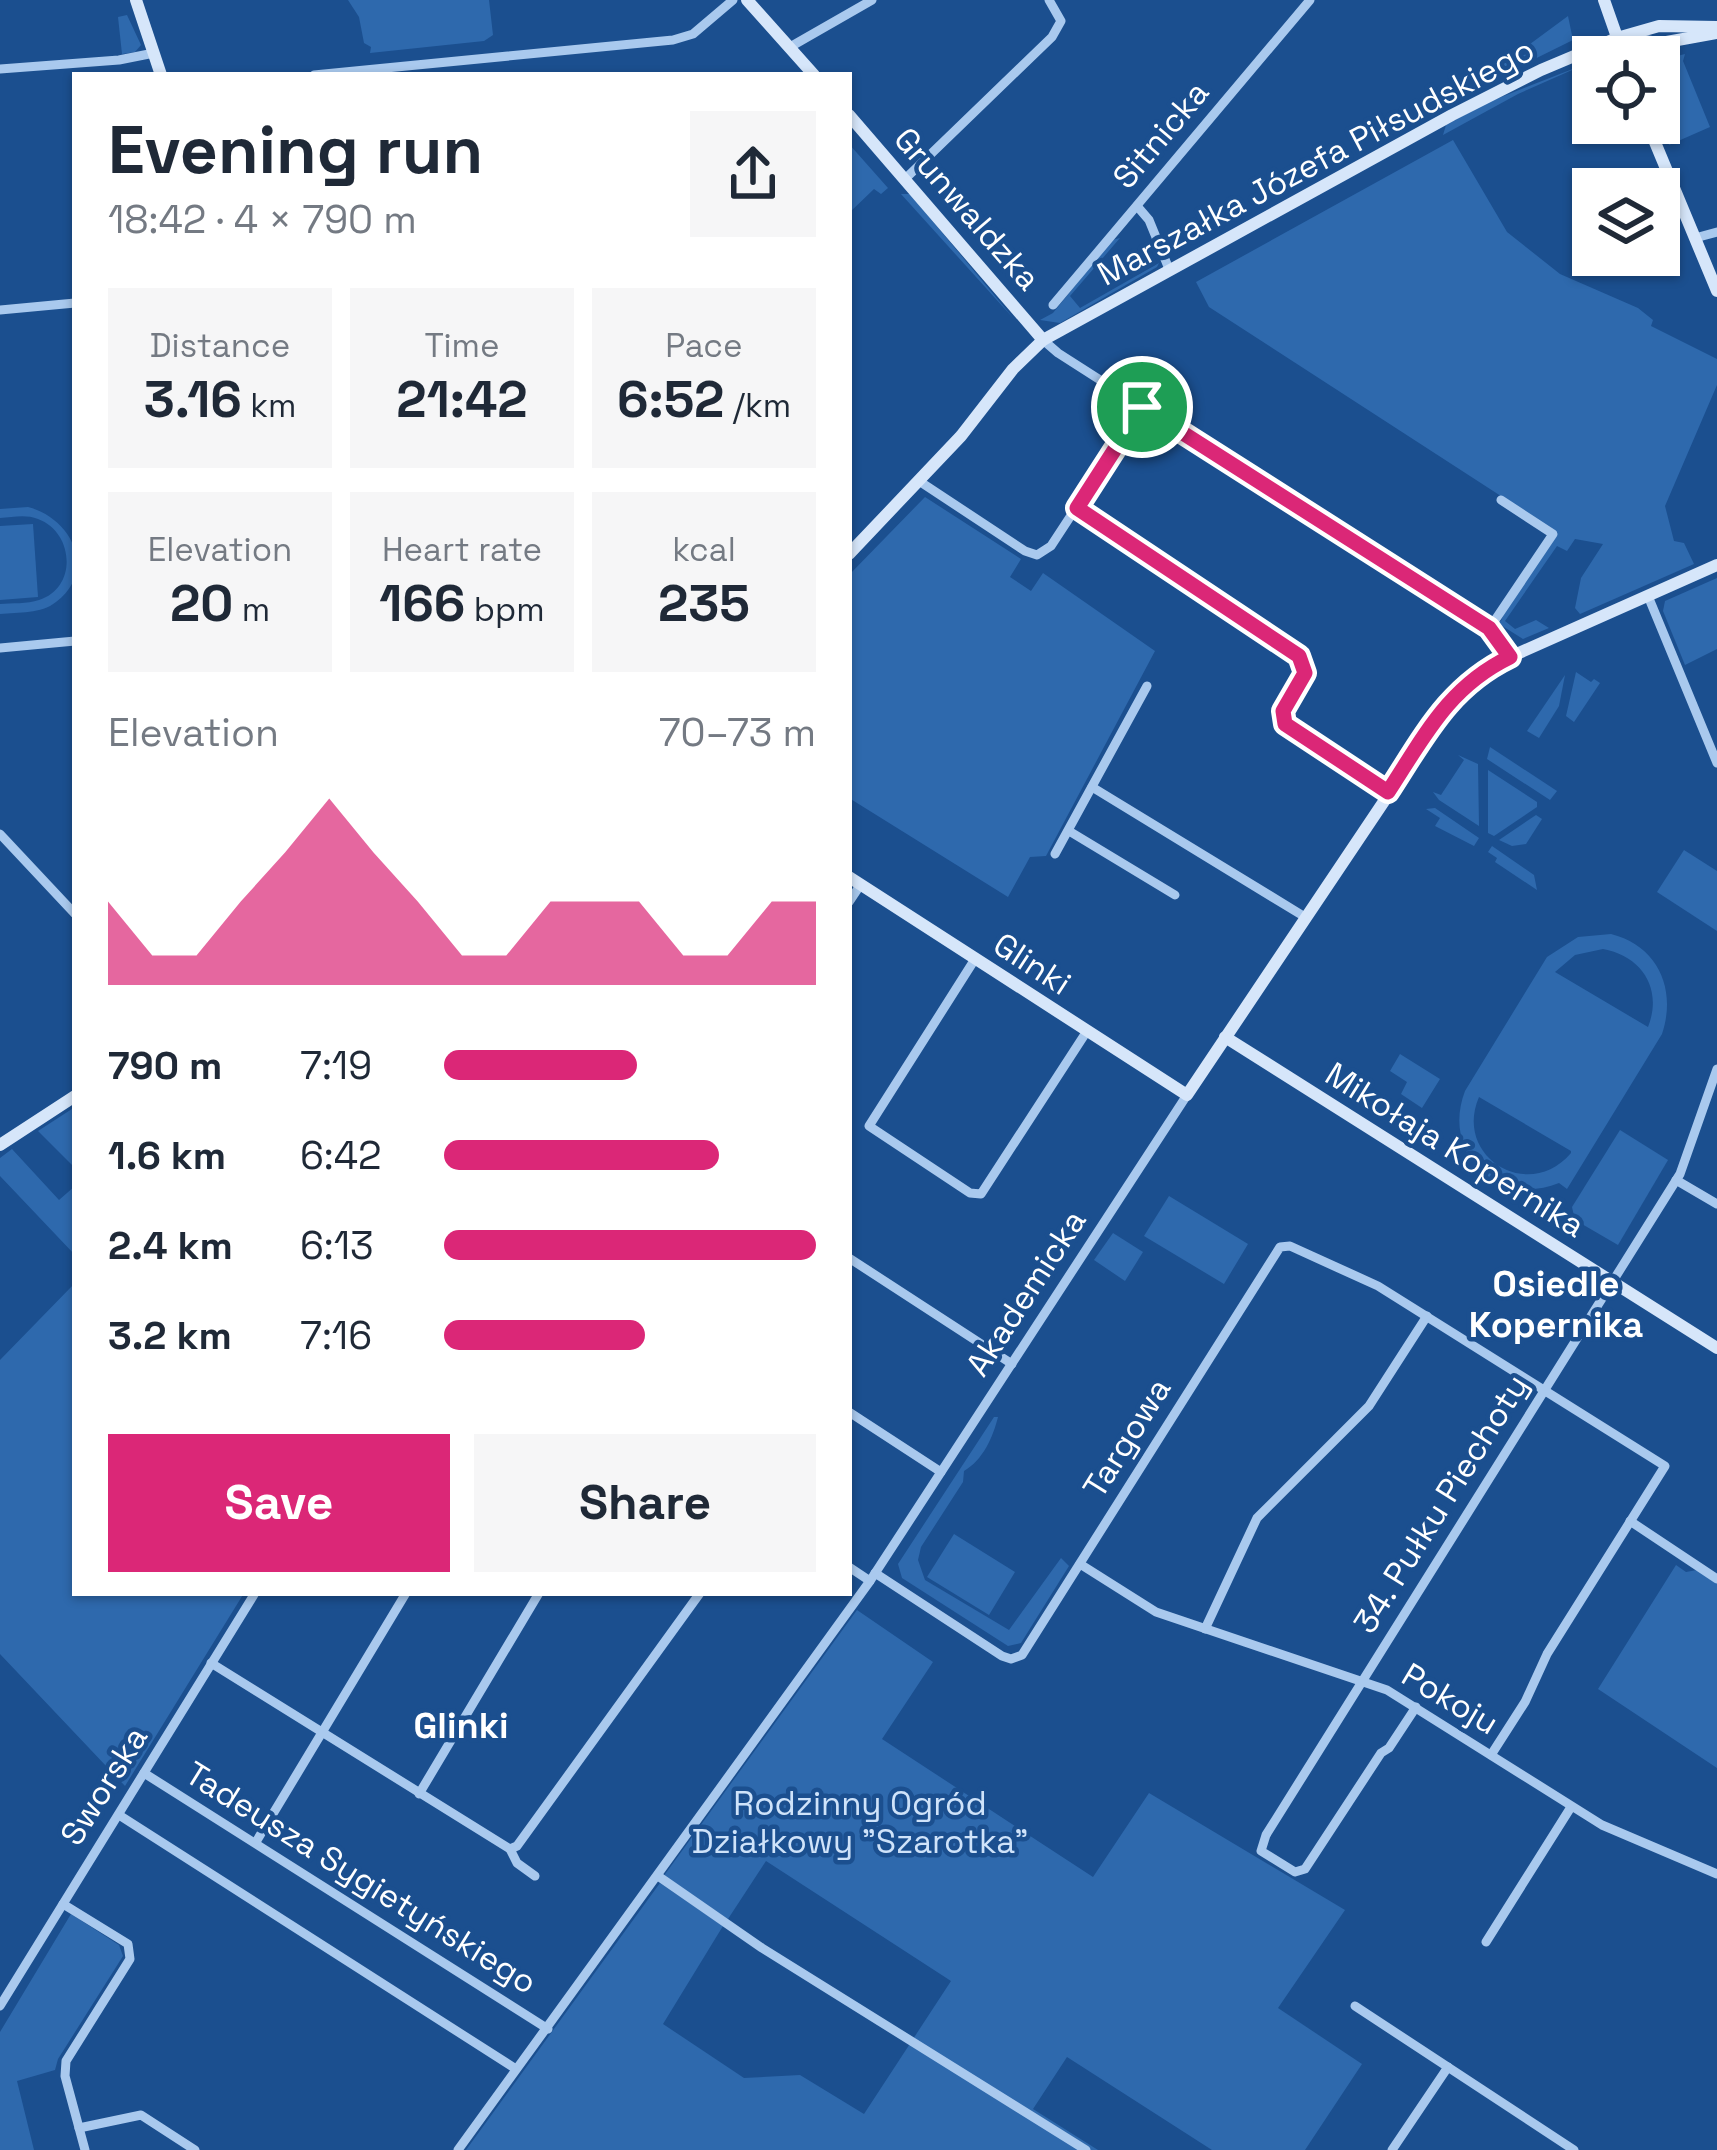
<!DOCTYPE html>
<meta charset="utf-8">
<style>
:root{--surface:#fff;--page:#f6f6f7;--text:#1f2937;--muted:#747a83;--accent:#db2777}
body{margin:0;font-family:"Space Grotesk",sans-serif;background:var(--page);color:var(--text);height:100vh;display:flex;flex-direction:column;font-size:45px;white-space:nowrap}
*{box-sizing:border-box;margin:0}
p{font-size:39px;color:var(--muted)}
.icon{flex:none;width:66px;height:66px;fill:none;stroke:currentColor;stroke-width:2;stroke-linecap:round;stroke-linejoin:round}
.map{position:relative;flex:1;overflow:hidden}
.panel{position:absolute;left:72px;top:72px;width:780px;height:1524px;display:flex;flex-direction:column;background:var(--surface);border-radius:0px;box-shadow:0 3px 9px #0004}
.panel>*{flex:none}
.buttons{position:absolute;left:1572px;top:36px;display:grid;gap:24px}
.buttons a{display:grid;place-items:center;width:108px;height:108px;border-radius:0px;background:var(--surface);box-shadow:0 3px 9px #0004;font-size:60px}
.pin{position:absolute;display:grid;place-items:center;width:102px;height:102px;color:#fff;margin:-51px;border:6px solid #fff;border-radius:50%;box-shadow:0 3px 12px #0007}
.round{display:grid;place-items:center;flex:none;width:126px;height:126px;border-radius:0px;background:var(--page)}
.headline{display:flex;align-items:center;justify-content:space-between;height:204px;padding:0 36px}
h1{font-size:66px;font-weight:700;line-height:90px}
.stats{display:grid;grid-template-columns:repeat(3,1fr);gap:18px;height:204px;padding:12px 36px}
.stats div{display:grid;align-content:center;border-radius:0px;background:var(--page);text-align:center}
.stats b{font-size:51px;font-weight:700}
.stats small{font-size:33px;font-weight:400}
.stats p{font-size:33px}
.chart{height:336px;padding:24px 36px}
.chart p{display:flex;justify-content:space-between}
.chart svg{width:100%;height:216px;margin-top:12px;fill:var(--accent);opacity:.7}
.cta{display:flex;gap:24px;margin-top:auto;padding:24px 36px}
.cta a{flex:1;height:138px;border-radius:0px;background:var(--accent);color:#fff;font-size:48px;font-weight:700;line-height:138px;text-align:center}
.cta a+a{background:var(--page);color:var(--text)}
ul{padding:0 36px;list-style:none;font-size:39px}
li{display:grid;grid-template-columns:192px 144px 1fr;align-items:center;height:90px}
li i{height:30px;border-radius:15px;background:var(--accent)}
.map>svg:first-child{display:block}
.green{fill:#2e69ad;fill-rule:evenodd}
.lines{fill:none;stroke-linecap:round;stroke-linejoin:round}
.street{stroke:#a9c9ee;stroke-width:9}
.secondary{stroke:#d6e6fa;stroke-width:12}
.route-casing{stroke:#fff;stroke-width:24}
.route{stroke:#db2777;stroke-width:15}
.labels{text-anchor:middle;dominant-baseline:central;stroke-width:9;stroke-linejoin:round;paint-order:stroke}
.street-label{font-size:33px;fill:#fff;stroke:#1b4f8f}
.park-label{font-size:33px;fill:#cfe3fa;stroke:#1b4f8f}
.neighbourhood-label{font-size:36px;font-weight:bold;fill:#fff;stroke:#1b4f8f}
</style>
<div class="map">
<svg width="1717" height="2150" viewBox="0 0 1717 2150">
<rect width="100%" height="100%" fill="#1b4f8f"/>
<g class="green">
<polygon points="348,0 489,0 493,35 484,41 370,53 371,47 364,43 359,17"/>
<polygon points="127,15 141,45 135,52 122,54 118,17"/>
<polygon points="1568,16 1573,40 1488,82 1492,73 1503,64 1529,53 1526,47"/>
<polygon points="1685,54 1683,61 1710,127 1669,145 1659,104 1659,65 1662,102 1664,64 1669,58"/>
<polygon points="1588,63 1518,94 1443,135 1446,125 1486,103"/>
<polygon points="1453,140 1507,232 1560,274 1638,308 1653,320 1651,326 1717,359 1717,385 1665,506 1674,541 1684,543 1694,564 1580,614 1575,608 1581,578 1603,544 1575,539 1567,551 1557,546 1505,621 1515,629 1536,620 1549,628 1523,639 1496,622 1501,621 1507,605 1558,533 1209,307 1196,282"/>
<polygon points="849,144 888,188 881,194 874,189 849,213"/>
<polygon points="901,194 910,194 1014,319"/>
<polygon points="1120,238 1070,296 1080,308 1159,263 1157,267 1060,323 1040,320 1053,313 1112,240"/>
<polygon points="925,497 1021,559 1010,577 1031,591 1043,573 1155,651 1046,856 1030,857 1008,897 849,798 849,575"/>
<path d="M28 507C71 518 98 570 56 602 41 614 19 612 0 614V604C12 603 27 604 39 600 78 588 74 532 38 519 26 514 13 517 0 518V509Z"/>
<polygon points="33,524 38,597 0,600 0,526"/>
<polygon points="1717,578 1717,649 1685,665 1663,611 1665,601"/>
<polygon points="1576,672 1591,682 1594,679 1600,683 1574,722 1566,716"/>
<polygon points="1565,675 1559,706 1539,738 1527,731"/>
<polygon points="1490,747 1557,791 1550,800 1487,759"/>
<polygon points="1458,755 1478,764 1479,826 1439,800 1433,792 1441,795 1464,760"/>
<polygon points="1488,770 1537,802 1537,807 1494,836 1488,833"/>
<polygon points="1435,808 1479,838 1474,846 1435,826 1440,818 1426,809"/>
<polygon points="1536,815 1542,819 1526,844 1512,846 1499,840"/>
<polygon points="1492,846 1534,875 1537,890 1495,862 1497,858 1488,852"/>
<polygon points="1684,850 1717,871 1717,931 1657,892"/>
<path d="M1611 934C1658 946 1677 989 1662 1034L1567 1189 1559 1183C1497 1208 1441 1153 1465 1091L1547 957 1578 937ZM1603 949C1642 956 1663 989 1648 1027L1555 972 1575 955ZM1479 1097 1571 1151V1153C1529 1203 1453 1157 1479 1097Z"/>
<polygon points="1400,1054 1440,1079 1422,1108 1401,1094 1407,1082 1390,1071"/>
<polygon points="75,1107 75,1168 38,1131"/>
<polygon points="1620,1130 1668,1160 1618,1245 1575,1220 1572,1207"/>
<polygon points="12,1149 59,1200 75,1186 75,1255 0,1176 0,1158"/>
<polygon points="1169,1196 1248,1244 1224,1284 1144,1236"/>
<polygon points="1113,1233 1143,1252 1125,1281 1094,1260"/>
<polygon points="75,1283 75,1593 244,1593 125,1786 0,1654 0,1360"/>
<path d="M994 1417H998C993 1437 983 1460 964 1471L963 1482 921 1547 918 1560 925 1580 1009 1630 1061 1558 1069 1566 1021 1643 1008 1646 902 1578 898 1564Z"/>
<polygon points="954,1534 1015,1572 989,1615 927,1577"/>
<polygon points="1676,1565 1686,1572 1697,1570 1717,1583 1717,1768 1598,1689"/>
<polygon points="857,1610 933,1662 882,1739 1093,1877 1149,1793 1345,1910 1278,2008 1362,2064 1305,2150 1212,2150 1067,2057 1033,2109 1098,2150 466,2150 660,1883 723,1926 663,2024 744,2078 800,2075 864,2114 951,1981 766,1861 728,1919 663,1877"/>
<polygon points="71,1914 119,1945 123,1956 58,2059 55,2070 17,2081 34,2150 0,2150 0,2032"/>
</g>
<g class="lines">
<g class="street">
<polyline points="790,47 872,0"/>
<polyline points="0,69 119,60 154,53"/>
<polyline points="314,75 673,40 693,34 733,0"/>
<polyline points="905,179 1052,37 1061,21 1049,0"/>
<polyline points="1137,206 1149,220 1169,269"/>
<polyline points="1695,238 1717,232"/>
<polyline points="1053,305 1310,0"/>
<polyline points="0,310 75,303"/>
<polyline points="1043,340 1058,353 1489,629 1510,657"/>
<polyline points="919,481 1025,551 1037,555 1051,546 1142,407"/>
<polyline points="1077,508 1299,656 1305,673 1283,711 1285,724 1388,792"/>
<polyline points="1648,596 1717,763"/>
<polyline points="1489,629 1553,534 1501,500"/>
<polyline points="0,648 75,641"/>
<polyline points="1092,787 1305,917"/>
<polyline points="1069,831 1175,895"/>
<polyline points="0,834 75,914"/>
<polyline points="1055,854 1147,686"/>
<polyline points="849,902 861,884"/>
<polyline points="975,959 869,1126 970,1193 981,1194 1087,1031"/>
<polyline points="1676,1180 1717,1204"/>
<polyline points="849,1258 1012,1364"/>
<polyline points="849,1412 941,1472"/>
<polyline points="1630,1521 1717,1579"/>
<polyline points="1080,1564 1156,1612 1387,1690 1602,1825 1717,1874"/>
<polyline points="849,1567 870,1581"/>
<polyline points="875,1573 1002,1656 1011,1659 1022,1655 1280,1247 1290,1246 1378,1286 1665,1466 1547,1654 1525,1702 1491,1755"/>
<polyline points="1205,1629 1257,1518 1369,1406 1427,1316"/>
<polyline points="211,1663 510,1849 517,1863 535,1876"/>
<polyline points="1416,1707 1389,1748 1381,1753 1305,1869 1295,1872 1261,1851 1266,1835 1680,1174 1717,1069"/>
<polyline points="144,1773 548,2029"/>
<polyline points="419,1794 539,1593"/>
<polyline points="119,1815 516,2069"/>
<polyline points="256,1842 406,1593"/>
<polyline points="510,1849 517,1846 700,1593"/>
<polyline points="658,1876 762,1948 1086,2150"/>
<polyline points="63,1904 128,1944 130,1959 66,2061 65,2076 85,2150"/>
<polyline points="1486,1942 1571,1807"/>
<polyline points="0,2006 255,1593"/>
<polyline points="1355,2006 1574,2150"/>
<polyline points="79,2128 141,2115 195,2150"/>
<polyline points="458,2150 870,1581 1187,1095"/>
<polyline points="1392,2150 1448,2067"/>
</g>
<g class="secondary">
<polyline points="136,0 161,75"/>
<polyline points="747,0 814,75"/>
<polyline points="1604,0 1624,57"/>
<polyline points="1624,39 1661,43 1717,33"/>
<polyline points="849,115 1043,340"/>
<polyline points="1647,123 1717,291"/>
<polyline points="849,554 961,436 1013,369 1043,340 1452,115 1541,70 1617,38 1659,26 1717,27"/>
<polyline points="849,877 1187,1095 1458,691 1476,675 1510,657 1717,565"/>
<polyline points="1225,1037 1717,1348"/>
<polyline points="0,1145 75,1096"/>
</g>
</g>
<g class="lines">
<g class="route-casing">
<path id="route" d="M1142 407 1489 628 1510 657C1448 687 1424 737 1388 792L1285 724 1283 711 1305 673 1299 656 1077 508Z"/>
</g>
<use href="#route" class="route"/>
</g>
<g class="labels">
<g class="street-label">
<text transform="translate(1161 135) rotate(-50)">Sitnicka</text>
<text transform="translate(1316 162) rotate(-28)">Marszałka Józefa Piłsudskiego</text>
<text transform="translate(967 209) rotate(49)">Grunwaldzka</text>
<text transform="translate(1032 964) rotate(33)">Glinki</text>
<text transform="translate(1455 1150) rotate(32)">Mikołaja Kopernika</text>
<text transform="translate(1026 1293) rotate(-57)">Akademicka</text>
<text transform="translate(1127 1438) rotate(-58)">Targowa</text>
<text transform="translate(1441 1504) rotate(-58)">34. Pułku Piechoty</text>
<text transform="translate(1450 1699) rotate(31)">Pokoju</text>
<text transform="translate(104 1786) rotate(-58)">Sworska</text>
<text transform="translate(361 1878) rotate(32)">Tadeusza Sygietyńskiego</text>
</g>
<g class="park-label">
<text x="860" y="1804">Rodzinny Ogród<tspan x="860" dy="38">Działkowy "Szarotka"</tspan></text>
</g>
<g class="neighbourhood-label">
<text x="1556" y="1284">Osiedle<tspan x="1556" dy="41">Kopernika</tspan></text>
<text x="461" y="1726">Glinki</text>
</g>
</g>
</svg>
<div class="buttons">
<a><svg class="icon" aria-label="locate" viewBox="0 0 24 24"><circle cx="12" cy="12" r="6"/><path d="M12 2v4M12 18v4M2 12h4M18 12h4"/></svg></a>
<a><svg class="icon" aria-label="layers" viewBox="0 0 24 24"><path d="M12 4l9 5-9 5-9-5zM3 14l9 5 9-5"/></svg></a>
</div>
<div class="pin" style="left:1142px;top:407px;background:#1e9e55"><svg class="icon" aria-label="arrive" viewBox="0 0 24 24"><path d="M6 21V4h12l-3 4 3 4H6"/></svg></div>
<section class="panel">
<div class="headline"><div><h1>Evening run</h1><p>18:42 · 4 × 790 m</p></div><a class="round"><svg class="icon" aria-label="share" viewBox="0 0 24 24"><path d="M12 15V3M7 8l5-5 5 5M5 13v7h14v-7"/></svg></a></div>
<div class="stats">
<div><p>Distance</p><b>3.16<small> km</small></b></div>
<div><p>Time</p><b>21:42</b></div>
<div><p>Pace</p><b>6:52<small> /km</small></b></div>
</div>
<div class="stats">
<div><p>Elevation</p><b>20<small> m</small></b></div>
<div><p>Heart rate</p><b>166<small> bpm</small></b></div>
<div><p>kcal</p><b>235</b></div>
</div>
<div class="chart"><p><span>Elevation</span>70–73 m</p>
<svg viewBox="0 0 160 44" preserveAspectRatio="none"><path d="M0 44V27L10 38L20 38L30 27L40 17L50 6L60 17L70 27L80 38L90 38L100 27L110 27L120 27L130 38L140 38L150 27L160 27V44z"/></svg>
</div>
<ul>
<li><b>790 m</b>7:19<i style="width:52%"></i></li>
<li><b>1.6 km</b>6:42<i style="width:74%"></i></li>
<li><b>2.4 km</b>6:13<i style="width:100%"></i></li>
<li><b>3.2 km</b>7:16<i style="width:54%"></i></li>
</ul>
<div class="cta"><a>Save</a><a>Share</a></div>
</section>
</div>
